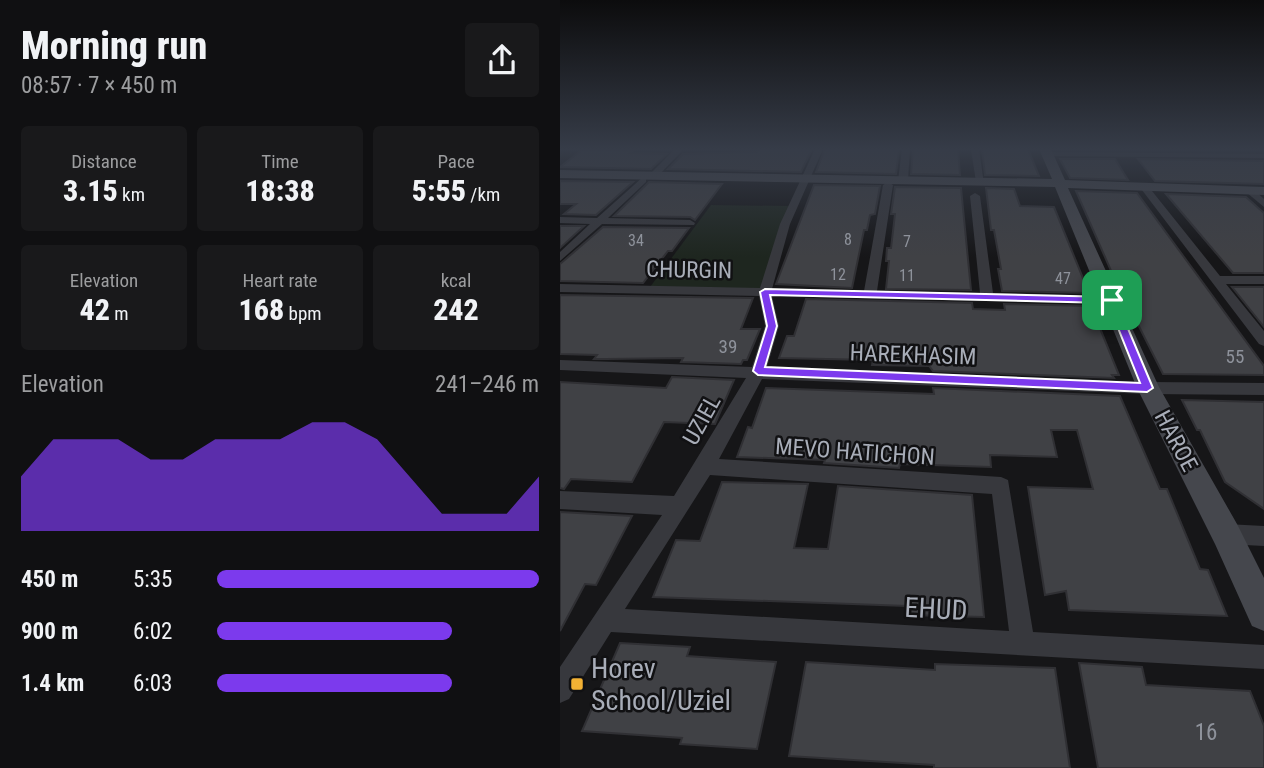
<!DOCTYPE html>
<meta charset="utf-8">
<style>
:root{--surface:#101012;--page:#19191b;--text:#f1f3f6;--muted:#9c9d9f;--accent:#7c3aed}
body{margin:0;font-family:"Roboto Condensed",sans-serif;background:var(--page);color:var(--text);height:100vh;display:flex;flex-direction:column;font-size:26px;white-space:nowrap}
*{box-sizing:border-box;margin:0}
p{font-size:23px;color:var(--muted)}
.icon{flex:none;width:38px;height:38px;fill:none;stroke:currentColor;stroke-width:2;stroke-linecap:round;stroke-linejoin:round}
.map{position:relative;flex:1;overflow:hidden}
.panel{display:flex;flex-direction:column;background:var(--surface);width:560px}
.panel>*{flex:none}
.pin{position:absolute;display:grid;place-items:center;width:60px;height:60px;color:#fff;margin:-30px;border-radius:14px;box-shadow:0 4px 10px #0006}
.round{display:grid;place-items:center;flex:none;width:74px;height:74px;border-radius:7px;background:var(--page)}
.head{display:flex;align-items:center;justify-content:space-between;height:119px;padding:0 21px}
h1{font-size:38px;font-weight:800;line-height:52px}
.figures{display:grid;grid-template-columns:repeat(3,1fr);gap:10px;height:119px;padding:7px 21px}
.figures div{display:grid;align-content:center;border-radius:7px;background:var(--page);text-align:center}
.figures b{font-size:30px;font-weight:800}
.figures small{font-size:19px;font-weight:400}
.figures p{font-size:19px}
.chart{height:196px;padding:14px 21px}
.chart p{display:flex;justify-content:space-between}
.chart svg{width:100%;height:126px;margin-top:7px;fill:var(--accent);opacity:.7}
ul{padding:0 21px;list-style:none;font-size:23px}
li{display:grid;grid-template-columns:112px 84px 1fr;align-items:center;height:52px}
li i{height:18px;border-radius:9px;background:var(--accent)}
main{display:flex;flex:1;min-height:0}
.map>svg:first-child{display:block}
.green{fill:#1e261f}
.building{fill:#404145;stroke:#303034;stroke-width:2}
.lines{fill:none;stroke-linecap:round;stroke-linejoin:round}
.street{fill:#37383d;fill-rule:evenodd}
.secondary{fill:#45474d;fill-rule:evenodd}
.route{fill:#7c3aed;stroke:#fff;stroke-width:2;fill-rule:evenodd}
.poi-dot{fill:#f2b134;stroke:#111113;stroke-width:2.5}
.labels{text-anchor:middle;dominant-baseline:central;stroke-width:5;stroke-linejoin:round;paint-order:stroke}
.far-number-label{font-size:16px;fill:#8e929b}
.number-label{font-size:19px;fill:#8e929b}
.street-label{font-size:23px;fill:#a8adb8;stroke:#111113}
.near-number-label{font-size:23px;fill:#8e929b}
.near-street-label{font-size:28px;fill:#a8adb8;stroke:#111113}
.near-poi-label{font-size:28px;fill:#a8adb8;stroke:#111113;text-anchor:start}
</style>
<main>
<section class="panel">
<div class="head"><div><h1>Morning run</h1><p>08:57 · 7 × 450 m</p></div><a class="round"><svg class="icon" aria-label="share" viewBox="0 0 24 24"><path d="M12 15V3M7 8l5-5 5 5M5 13v7h14v-7"/></svg></a></div>
<div class="figures">
<div><p>Distance</p><b>3.15<small> km</small></b></div>
<div><p>Time</p><b>18:38</b></div>
<div><p>Pace</p><b>5:55<small> /km</small></b></div>
</div>
<div class="figures">
<div><p>Elevation</p><b>42<small> m</small></b></div>
<div><p>Heart rate</p><b>168<small> bpm</small></b></div>
<div><p>kcal</p><b>242</b></div>
</div>
<div class="chart"><p><span>Elevation</span>241–246 m</p>
<svg viewBox="0 0 160 44" preserveAspectRatio="none"><path d="M0 44V25L10 12L20 12L30 12L40 19L50 19L60 12L70 12L80 12L90 6L100 6L110 12L120 25L130 38L140 38L150 38L160 25V44z"/></svg>
</div>
<ul>
<li><b>450 m</b>5:35<i style="width:100%"></i></li>
<li><b>900 m</b>6:02<i style="width:73%"></i></li>
<li><b>1.4 km</b>6:03<i style="width:73%"></i></li>
</ul>
</section>
<div class="map">
<svg width="704" height="768" viewBox="0 0 704 768">
<rect width="100%" height="100%" fill="#161618"/>
<polygon class="green" points="151,205 234,206 200,289 90,287"/>
<g class="building">
<polygon points="199,149 252,149 241,172 108,169 123,154 197,152"/>
<polygon points="265,149 339,149 336,174 256,172"/>
<polygon points="353,149 398,149 400,175 351,174"/>
<polygon points="422,149 468,149 479,176 425,175"/>
<polygon points="22,150 73,151 70,153 107,154 91,169 0,167"/>
<polygon points="500,159 555,159 568,180 510,178"/>
<polygon points="578,159 704,161 704,184 595,181"/>
<polygon points="0,181 73,182 36,215 4,214 16,204 0,204"/>
<polygon points="89,182 162,184 135,220 130,217 54,216"/>
<polygon points="254,185 320,186 315,214 310,215 307,230 304,230 292,288 216,284"/>
<polygon points="335,187 401,188 411,290 326,289 329,261 326,261 327,248 331,248 335,214 331,214"/>
<polygon points="426,188 454,189 460,206 494,207 529,293 442,291 438,269 441,269 434,230 431,230"/>
<polygon points="516,191 577,193 704,366 704,375 603,374 552,273"/>
<polygon points="606,194 686,197 704,213 704,273 673,273"/>
<polygon points="0,226 24,226 0,248"/>
<polygon points="43,227 129,228 112,251 108,251 83,283 0,281 0,264"/>
<polygon points="672,287 704,287 704,327"/>
<polygon points="0,295 193,298 181,329 200,329 187,360 183,360 181,364 121,362 123,358 46,359 34,359 37,355 0,354"/>
<polygon points="246,299 412,303 413,309 445,310 444,304 531,306 559,375 552,375 554,378 373,371 369,366 312,365 313,360 219,358 227,336 234,336"/>
<polygon points="112,377 174,380 155,424 104,422 72,482 11,479 4,489 0,488 0,382 106,388"/>
<polygon points="206,388 374,394 373,388 560,396 600,489 607,489 640,569 648,570 667,616 509,610 506,591 485,595 468,487 533,489 517,430 491,430 497,457 430,455 431,467 340,464 339,468 264,463 265,460 177,457 188,427 192,428"/>
<polygon points="622,400 704,402 704,509 665,482 640,430 637,430"/>
<polygon points="162,482 248,484 234,548 268,549 278,486 412,495 424,617 347,615 347,606 93,597 116,540 140,541"/>
<polygon points="0,512 72,516 36,585 25,584 0,631"/>
<polygon points="60,643 130,647 127,656 216,662 197,749 120,744 122,738 22,731"/>
<polygon points="246,662 375,670 375,664 495,668 510,768 374,768 374,765 229,756"/>
<polygon points="519,663 582,667 586,685 690,691 704,726 704,768 538,768"/>
</g>
<g class="lines">
<g class="street">
<polygon points="115,149 124,149 97,177 91,177 91,173"/>
<path d="M255 149H263L230 224 212 289 304 291 323 185 328 182 333 185 317 291 420 293 410 196 415 193 420 196 433 293 552 296 558 300 552 304 212 296 219 326 207 367 588 382 704 383V395L588 394 202 379 159 459 441 477 448 480 473 632 704 645V669L51 632 9 699 0 703V667L102 515 0 509V491L114 496 186 378 0 370V360L192 367 205 326 199 296 0 292V284L200 288 220 224ZM150 475 432 494 449 631 65 609Z"/>
<polygon points="342,149 350,149 348,181 343,184 338,181"/>
<polygon points="411,149 419,149 424,184 416,182"/>
<polygon points="487,152 704,154 704,158 484,156"/>
<polygon points="83,177 86,178 86,182 48,218 130,220 135,223 134,225 42,224 0,261 0,252 30,224 0,223 0,217 37,218"/>
<polygon points="582,186 588,186 660,276 704,276 704,284 666,284 704,331 704,346 699,344 582,190"/>
<polygon points="686,188 692,188 704,199 704,207 686,192"/>
<polygon points="666,524 704,526 704,546 666,544 659,541 656,534 659,527"/>
</g>
<polygon class="secondary" points="479,149 491,149 505,180 704,187 704,195 508,188 599,387 677,524 704,578 704,631 692,626 655,544 577,388 495,187 0,178 0,170 492,179"/>
</g>
<linearGradient id="sky" x2="0" y2="1"><stop stop-color="#0c0c0d"/><stop offset="0.58" stop-color="#363c48"/><stop offset="1" stop-color="#363c48" stop-opacity="0"/></linearGradient>
<rect width="704" height="257" fill="url(#sky)"/>
<path class="route" d="M205 289 552 297 556 300 593 388 587 392 198 375 193 371 207 326 200 292ZM210 295 548 303 580 383 205 367 217 326Z"/>
<rect class="poi-dot" x="10" y="677" width="14" height="14" rx="3.5"/>
<g class="labels">
<g class="far-number-label">
<text x="288" y="239">8</text>
<text x="76" y="240">34</text>
<text x="347" y="241">7</text>
<text x="278" y="274">12</text>
<text x="347" y="275">11</text>
<text x="503" y="278">47</text>
</g>
<g class="number-label">
<text x="168" y="346">39</text>
<text x="675" y="356">55</text>
</g>
<g class="street-label">
<text transform="translate(129 270) rotate(1)">CHURGIN</text>
<text transform="translate(353 355) rotate(2)">HAREKHASIM</text>
<text transform="translate(142 420) rotate(-61)">UZIEL</text>
<text transform="translate(616 441) rotate(62)">HAROE</text>
<text transform="translate(295 452) rotate(4)">MEVO HATICHON</text>
</g>
<g class="near-number-label">
<text x="646" y="732">16</text>
</g>
<g class="near-street-label">
<text transform="translate(376 609) rotate(3)">EHUD</text>
</g>
<g class="near-poi-label">
<text x="31" y="668">Horev<tspan x="31" dy="32">School/Uziel</tspan></text>
</g>
</g>
</svg>
<div class="pin" style="left:552px;top:300px;background:#1e9e55"><svg class="icon" aria-label="arrive" viewBox="0 0 24 24"><path d="M6 21V4h12l-3 4 3 4H6"/></svg></div>
</div>
</main>
